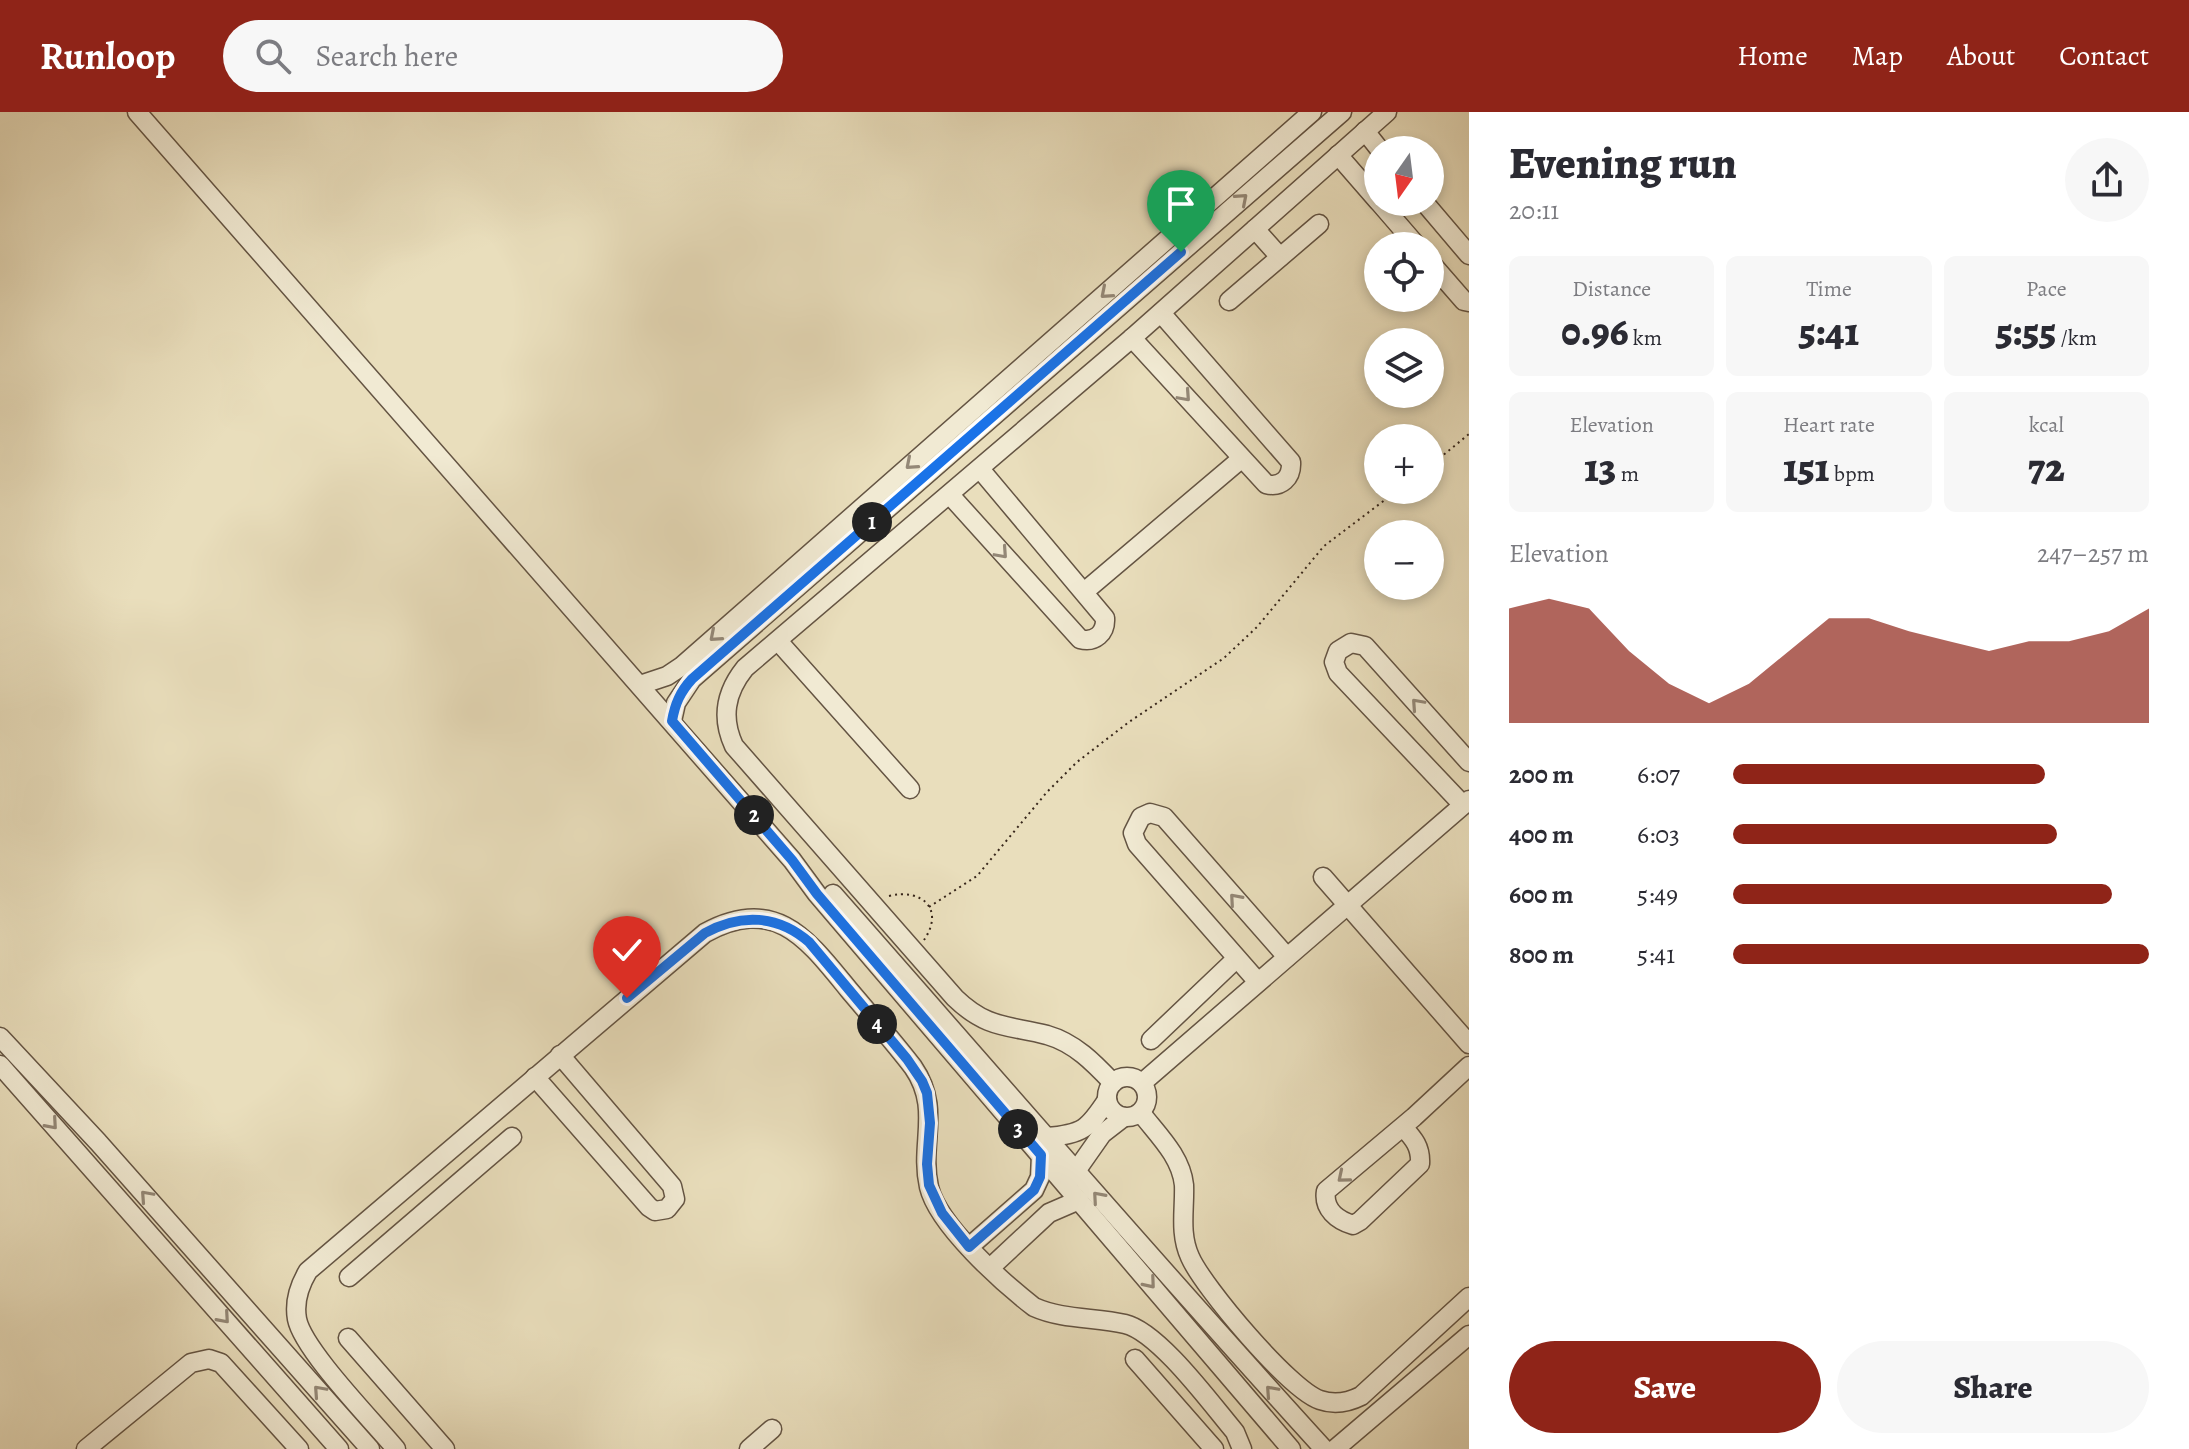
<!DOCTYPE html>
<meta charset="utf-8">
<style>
:root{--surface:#fff;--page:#f7f7f7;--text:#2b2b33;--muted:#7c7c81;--accent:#8f2418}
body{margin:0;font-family:Alegreya,serif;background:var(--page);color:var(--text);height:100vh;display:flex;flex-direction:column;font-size:30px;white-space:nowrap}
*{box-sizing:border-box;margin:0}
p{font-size:26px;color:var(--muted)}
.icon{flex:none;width:44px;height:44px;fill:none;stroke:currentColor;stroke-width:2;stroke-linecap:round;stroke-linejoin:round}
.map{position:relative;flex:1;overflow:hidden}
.drawer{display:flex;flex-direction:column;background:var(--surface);width:720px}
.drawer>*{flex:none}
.needle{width:52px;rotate:194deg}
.controls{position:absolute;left:1364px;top:24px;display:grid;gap:16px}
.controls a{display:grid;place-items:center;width:80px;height:80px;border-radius:50%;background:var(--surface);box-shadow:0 4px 12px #0003;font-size:40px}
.pin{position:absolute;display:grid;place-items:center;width:68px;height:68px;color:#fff;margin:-82px -34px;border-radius:50% 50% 50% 0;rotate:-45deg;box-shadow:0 0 8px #0007}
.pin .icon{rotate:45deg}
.km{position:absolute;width:40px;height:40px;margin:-20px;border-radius:50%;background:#222;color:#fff;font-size:22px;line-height:40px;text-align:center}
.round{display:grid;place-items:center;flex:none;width:84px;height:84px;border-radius:42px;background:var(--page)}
.summary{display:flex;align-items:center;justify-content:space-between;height:136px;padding:0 40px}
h1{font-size:44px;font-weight:800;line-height:60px}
.metrics{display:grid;grid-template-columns:repeat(3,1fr);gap:12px;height:136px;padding:8px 40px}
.metrics div{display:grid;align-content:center;border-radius:12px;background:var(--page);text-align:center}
.metrics b{font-size:40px;font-weight:800}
.metrics small{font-size:22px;font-weight:400}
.metrics p{font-size:22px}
.chart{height:224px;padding:16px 40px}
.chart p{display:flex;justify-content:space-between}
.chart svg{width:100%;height:144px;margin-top:8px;fill:var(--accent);opacity:.7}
.action{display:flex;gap:16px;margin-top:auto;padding:16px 40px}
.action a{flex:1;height:92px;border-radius:48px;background:var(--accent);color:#fff;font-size:32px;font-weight:800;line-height:92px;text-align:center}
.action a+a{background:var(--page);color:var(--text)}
ul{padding:0 40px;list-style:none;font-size:26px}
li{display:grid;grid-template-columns:128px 96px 1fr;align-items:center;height:60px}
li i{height:20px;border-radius:10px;background:var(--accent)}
header{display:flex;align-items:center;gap:48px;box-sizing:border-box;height:112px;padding:0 40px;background:var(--accent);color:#fff}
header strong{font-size:38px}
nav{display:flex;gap:44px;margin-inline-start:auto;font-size:28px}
.search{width:560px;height:72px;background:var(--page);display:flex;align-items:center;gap:20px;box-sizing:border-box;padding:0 28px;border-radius:44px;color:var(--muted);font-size:30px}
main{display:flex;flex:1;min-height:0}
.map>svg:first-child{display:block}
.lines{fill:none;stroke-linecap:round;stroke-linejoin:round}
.minor-casing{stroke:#645443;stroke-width:21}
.path{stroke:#37261b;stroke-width:2;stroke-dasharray:2 4;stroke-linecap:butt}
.minor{stroke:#f1ead3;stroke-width:18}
.oneway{stroke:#948877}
.route-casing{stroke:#fff;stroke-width:16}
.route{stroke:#1a73e8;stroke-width:10}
</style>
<header>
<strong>Runloop</strong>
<div class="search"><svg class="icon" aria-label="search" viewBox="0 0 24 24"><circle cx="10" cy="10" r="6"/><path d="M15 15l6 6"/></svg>Search here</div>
<nav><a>Home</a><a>Map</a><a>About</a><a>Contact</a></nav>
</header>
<main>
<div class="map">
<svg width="1469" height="1337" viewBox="0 0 1469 1337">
<rect width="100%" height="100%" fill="#e9debc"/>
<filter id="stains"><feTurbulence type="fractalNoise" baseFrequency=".0025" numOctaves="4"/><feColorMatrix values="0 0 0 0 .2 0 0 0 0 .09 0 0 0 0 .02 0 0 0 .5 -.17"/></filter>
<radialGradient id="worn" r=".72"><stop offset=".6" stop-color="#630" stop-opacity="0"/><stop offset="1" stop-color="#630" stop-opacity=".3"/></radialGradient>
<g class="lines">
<g class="minor-casing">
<g id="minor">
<polyline points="137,0 792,748 817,782 1291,1337"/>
<polyline points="1365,19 1380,38"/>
<polyline points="1338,43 1378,89"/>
<polyline points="1379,90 1417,134"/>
<polyline points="1424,90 1469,143"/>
<polyline points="1255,117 1280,145"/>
<polyline points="1430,150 1464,189 1469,190"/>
<polyline points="1229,189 1319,112"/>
<path d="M1132 226 1266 372C1281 376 1292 366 1291 350L1161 201"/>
<path d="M950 383 1080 527C1095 531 1106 521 1105 506L980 357"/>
<polyline points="1084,480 1241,347"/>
<polyline points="778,529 910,677"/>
<polyline points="640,573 667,564 682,554 1312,0"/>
<polyline points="672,609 676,591 692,567 1342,0"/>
<polyline points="1463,693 1338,561 1334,550 1338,539 1351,531 1365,534 1469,650"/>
<polyline points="1323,765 1469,932"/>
<path d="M833 782C996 967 1157 1154 1324 1337"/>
<polyline points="1258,870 1137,732 1133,721 1141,705 1150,701 1164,705 1287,845"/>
<polyline points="0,925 98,1030 370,1337"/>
<polyline points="1151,928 1236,847"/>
<polyline points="0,953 339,1337"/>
<polyline points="535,965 649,1095 655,1099 667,1097 675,1087 672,1074 560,943"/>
<circle cx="1127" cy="985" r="20"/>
<path d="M1113 971C1094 951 1075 931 1047 923 1008 913 987 917 955 886L734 634C721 606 725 581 745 556L1132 226 1387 0"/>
<polyline points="1142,971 1469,688"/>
<path d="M1141 1001C1157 1022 1181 1044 1184 1073 1185 1097 1179 1121 1190 1145 1203 1175 1290 1278 1320 1288 1334 1293 1347 1291 1361 1284L1469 1185"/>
<path d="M1403 1015C1414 1027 1421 1035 1420 1052L1360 1109 1353 1113C1337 1108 1323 1097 1326 1079L1414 1005 1469 954"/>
<path d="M1047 1025C1083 1022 1088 1017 1107 988"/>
<polyline points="1069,1069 1102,1022 1124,1005"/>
<polyline points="969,1135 1034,1078 1040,1065 1041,1043"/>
<polyline points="990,1156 1049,1101 1079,1088"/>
<polyline points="349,1165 512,1025"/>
<polyline points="348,1226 445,1337"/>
<polyline points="1135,1247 1214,1337"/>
<polyline points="86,1337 191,1251 209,1247 221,1251 299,1337"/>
<path d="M396 1337C373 1309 303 1238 297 1207 294 1190 299 1174 308 1159L705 821C776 782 808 828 849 878 871 904 893 929 913 955 942 997 919 1031 929 1075 938 1113 1003 1171 1034 1195 1063 1208 1095 1205 1125 1212 1159 1220 1212 1293 1235 1320L1242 1337"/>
<polyline points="749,1337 772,1317"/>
<polyline points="1335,1337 1469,1223"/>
</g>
</g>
<g class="path">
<polyline points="1430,354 1469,322"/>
<path d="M889 784C922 776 945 797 924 828"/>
<polyline points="929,795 977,764 1047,680 1077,650 1129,610 1224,546 1257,515 1324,434 1398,378"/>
</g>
<use href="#minor" class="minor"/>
</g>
<defs><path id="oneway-chevron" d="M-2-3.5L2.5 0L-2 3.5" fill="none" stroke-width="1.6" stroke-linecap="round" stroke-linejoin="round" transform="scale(2)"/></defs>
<g class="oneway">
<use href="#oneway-chevron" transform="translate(1242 87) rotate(-41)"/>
<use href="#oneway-chevron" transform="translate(1106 181) rotate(139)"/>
<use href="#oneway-chevron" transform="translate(1185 284) rotate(48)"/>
<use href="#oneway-chevron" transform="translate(911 352) rotate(139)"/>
<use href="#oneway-chevron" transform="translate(1002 441) rotate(48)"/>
<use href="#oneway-chevron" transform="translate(715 524) rotate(139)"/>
<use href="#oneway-chevron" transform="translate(1417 592) rotate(-132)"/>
<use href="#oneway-chevron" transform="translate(1235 787) rotate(-131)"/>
<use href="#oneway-chevron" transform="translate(52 1012) rotate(49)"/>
<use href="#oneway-chevron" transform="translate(1343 1065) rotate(140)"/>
<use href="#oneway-chevron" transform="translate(146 1084) rotate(-132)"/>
<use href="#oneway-chevron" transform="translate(1098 1085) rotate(-131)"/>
<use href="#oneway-chevron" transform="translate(1150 1171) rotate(50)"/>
<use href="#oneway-chevron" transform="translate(224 1206) rotate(49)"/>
<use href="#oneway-chevron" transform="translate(319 1279) rotate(-132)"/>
<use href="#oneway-chevron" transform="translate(1271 1279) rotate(-132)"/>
</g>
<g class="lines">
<g class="route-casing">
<path id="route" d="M627 886 705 821C741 801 778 803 809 830L907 947 922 969 927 981 930 1011 927 1052 929 1073 942 1101 969 1135 1034 1078 1040 1065 1041 1043 817 782 792 748 672 609C675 592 680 580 692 567L1181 140"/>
</g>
<use href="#route" class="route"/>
</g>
<rect width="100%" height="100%" filter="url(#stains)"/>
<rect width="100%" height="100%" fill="url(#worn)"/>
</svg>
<div class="controls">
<a><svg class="needle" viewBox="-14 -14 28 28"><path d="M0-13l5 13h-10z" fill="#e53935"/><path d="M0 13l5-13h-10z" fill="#7c7c81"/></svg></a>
<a><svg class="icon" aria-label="locate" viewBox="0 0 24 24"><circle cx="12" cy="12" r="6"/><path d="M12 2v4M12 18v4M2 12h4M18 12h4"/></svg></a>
<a><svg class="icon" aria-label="layers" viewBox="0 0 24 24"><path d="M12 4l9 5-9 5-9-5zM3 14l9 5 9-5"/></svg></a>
<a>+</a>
<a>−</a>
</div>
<div class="pin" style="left:1181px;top:140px;background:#1e9e55"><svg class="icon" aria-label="arrive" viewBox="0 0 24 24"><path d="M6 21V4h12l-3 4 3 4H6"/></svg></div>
<div class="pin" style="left:627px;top:886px;background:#d93025"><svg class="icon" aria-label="check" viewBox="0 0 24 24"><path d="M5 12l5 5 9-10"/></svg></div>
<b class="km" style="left:872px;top:410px">1</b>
<b class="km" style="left:754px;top:703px">2</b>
<b class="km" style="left:1018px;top:1017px">3</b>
<b class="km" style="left:877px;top:912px">4</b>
</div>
<section class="drawer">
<div class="summary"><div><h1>Evening run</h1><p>20:11</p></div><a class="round"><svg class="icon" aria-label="share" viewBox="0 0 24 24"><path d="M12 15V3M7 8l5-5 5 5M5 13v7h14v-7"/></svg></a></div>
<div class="metrics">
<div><p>Distance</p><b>0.96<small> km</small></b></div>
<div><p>Time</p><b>5:41</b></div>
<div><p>Pace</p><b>5:55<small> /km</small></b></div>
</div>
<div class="metrics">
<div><p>Elevation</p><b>13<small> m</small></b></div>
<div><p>Heart rate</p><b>151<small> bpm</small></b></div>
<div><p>kcal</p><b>72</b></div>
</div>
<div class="chart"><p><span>Elevation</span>247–257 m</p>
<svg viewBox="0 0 160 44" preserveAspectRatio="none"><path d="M0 44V9L10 6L20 9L30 22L40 32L50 38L60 32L70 22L80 12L90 12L100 16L110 19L120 22L130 19L140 19L150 16L160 9V44z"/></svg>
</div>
<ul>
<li><b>200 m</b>6:07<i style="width:75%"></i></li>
<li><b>400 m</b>6:03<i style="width:78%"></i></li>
<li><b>600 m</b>5:49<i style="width:91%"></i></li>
<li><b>800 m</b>5:41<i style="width:100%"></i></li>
</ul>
<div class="action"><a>Save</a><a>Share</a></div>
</section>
</main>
